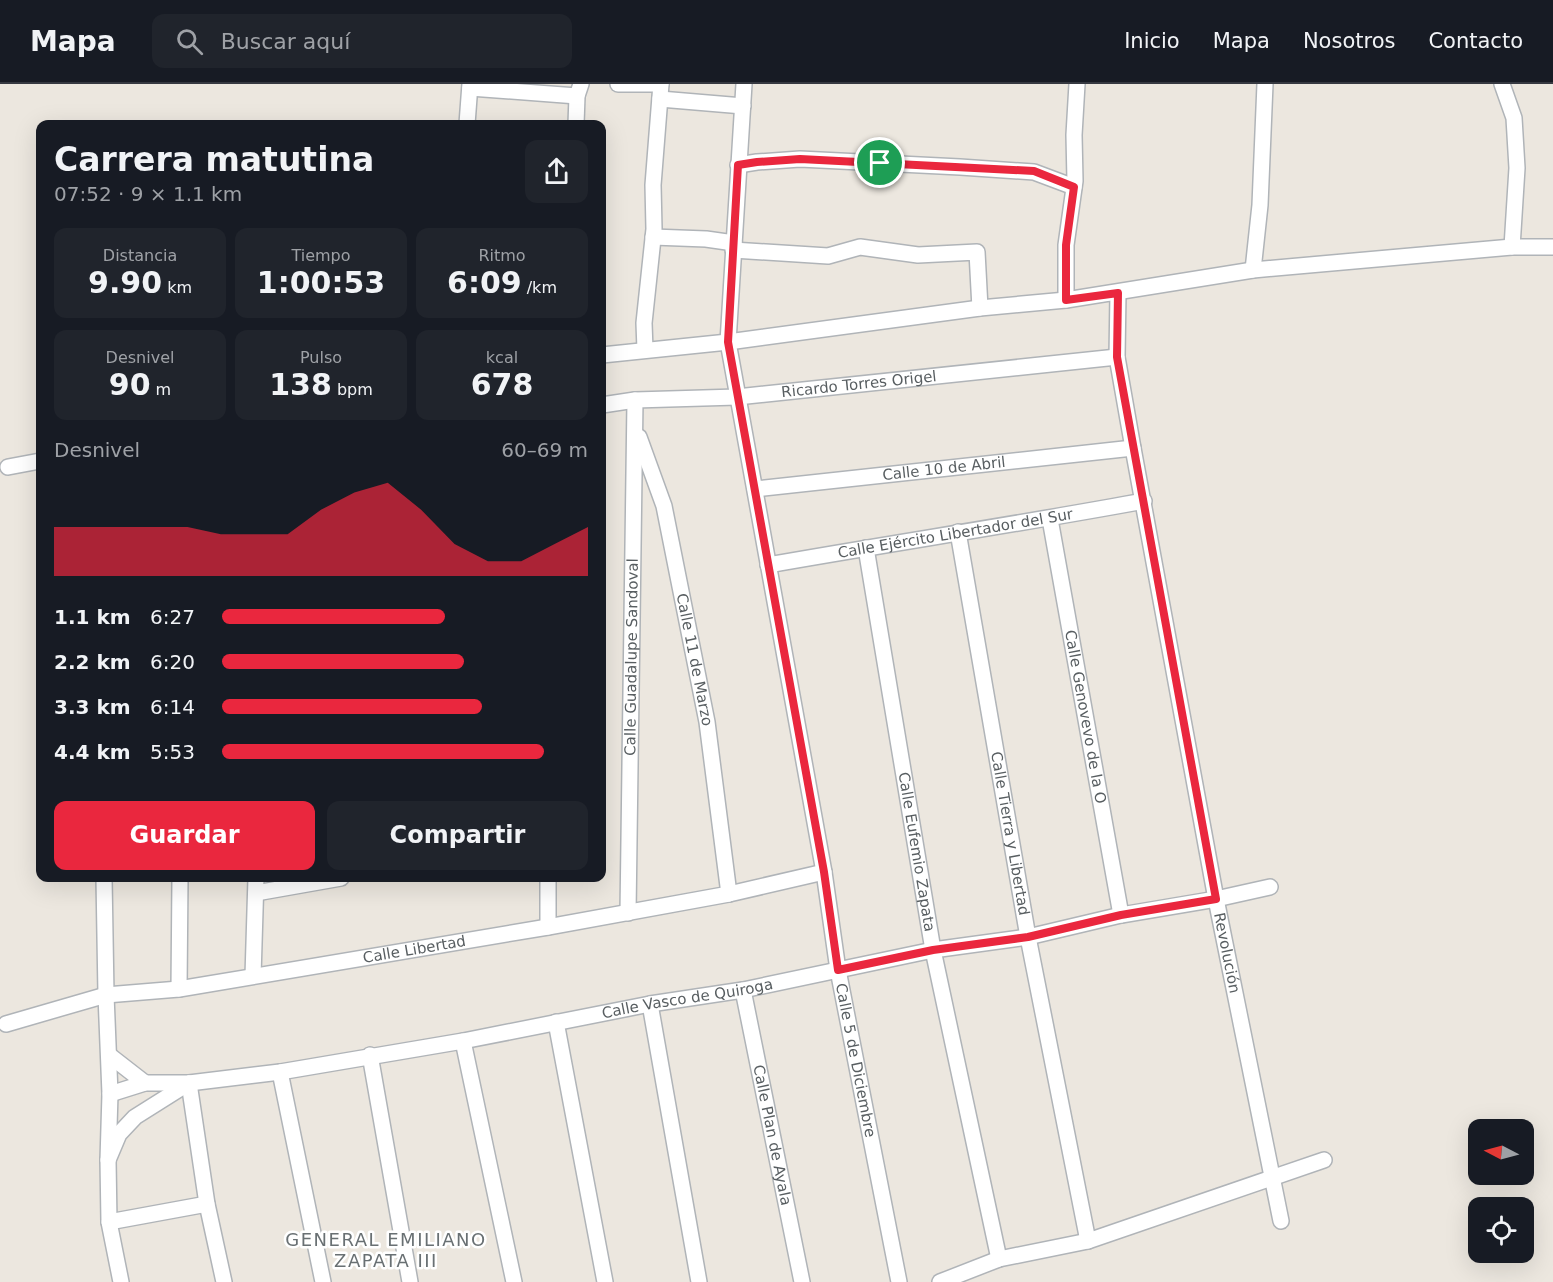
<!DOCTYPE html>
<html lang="es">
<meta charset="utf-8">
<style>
:root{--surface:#171b24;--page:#20242c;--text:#f1f3f6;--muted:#9ea1a6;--line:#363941;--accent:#ea273e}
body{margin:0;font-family:"DejaVu Sans",sans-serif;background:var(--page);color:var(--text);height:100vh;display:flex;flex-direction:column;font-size:22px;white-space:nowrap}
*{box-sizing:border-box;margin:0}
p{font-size:20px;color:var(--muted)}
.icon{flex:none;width:33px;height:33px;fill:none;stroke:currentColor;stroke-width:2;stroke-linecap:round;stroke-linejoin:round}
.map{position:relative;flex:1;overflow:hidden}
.side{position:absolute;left:36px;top:36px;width:570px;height:762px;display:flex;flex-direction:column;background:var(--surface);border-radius:12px;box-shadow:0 6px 24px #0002}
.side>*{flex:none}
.needle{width:39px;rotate:276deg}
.buttons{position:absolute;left:1468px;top:1035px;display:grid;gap:12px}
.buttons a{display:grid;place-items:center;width:66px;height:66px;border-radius:12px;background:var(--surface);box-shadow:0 6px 24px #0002;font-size:30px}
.pin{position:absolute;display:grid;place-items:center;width:51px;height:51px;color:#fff;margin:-26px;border:3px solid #fff;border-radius:50%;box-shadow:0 2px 6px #0007}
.round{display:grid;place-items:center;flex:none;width:63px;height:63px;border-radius:12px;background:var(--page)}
.headline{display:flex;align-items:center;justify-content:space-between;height:102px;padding:0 18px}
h1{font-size:33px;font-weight:800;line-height:45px}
.metrics{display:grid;grid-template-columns:repeat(3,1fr);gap:9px;height:102px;padding:6px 18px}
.metrics div{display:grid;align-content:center;border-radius:12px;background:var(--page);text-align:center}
.metrics b{font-size:30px;font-weight:800}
.metrics small{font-size:16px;font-weight:400}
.metrics p{font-size:16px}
.chart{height:168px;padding:12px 18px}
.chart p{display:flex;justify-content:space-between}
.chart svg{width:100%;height:108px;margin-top:6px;fill:var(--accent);opacity:.7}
.cta{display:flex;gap:12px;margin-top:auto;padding:12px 18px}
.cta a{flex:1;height:69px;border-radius:12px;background:var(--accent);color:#fff;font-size:24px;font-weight:800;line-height:69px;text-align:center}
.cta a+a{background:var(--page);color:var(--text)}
ul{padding:0 18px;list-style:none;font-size:20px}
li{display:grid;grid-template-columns:96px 72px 1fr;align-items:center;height:45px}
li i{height:15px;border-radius:8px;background:var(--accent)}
header{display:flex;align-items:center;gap:36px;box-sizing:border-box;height:84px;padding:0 30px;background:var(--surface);border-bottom:2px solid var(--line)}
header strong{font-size:28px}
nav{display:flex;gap:33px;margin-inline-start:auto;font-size:21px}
.search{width:420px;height:54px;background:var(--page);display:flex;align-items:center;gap:15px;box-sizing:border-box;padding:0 21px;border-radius:12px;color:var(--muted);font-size:22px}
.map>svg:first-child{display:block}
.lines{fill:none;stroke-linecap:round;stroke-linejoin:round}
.minor-casing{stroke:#b0b4b8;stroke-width:18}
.minor{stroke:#fff;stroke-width:15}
.route-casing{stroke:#fff;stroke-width:12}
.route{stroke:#ea273e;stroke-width:8}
.labels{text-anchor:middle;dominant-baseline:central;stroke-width:5;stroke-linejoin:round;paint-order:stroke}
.street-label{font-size:15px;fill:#585e61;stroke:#fff}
.quarter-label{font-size:18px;letter-spacing:1.5px;fill:#697073;stroke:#fff}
</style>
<header>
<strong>Mapa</strong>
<div class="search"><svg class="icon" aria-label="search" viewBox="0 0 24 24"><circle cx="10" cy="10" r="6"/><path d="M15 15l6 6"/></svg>Buscar aquí</div>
<nav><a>Inicio</a><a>Mapa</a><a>Nosotros</a><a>Contacto</a></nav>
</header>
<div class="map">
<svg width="1553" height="1198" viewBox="0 0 1553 1198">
<rect width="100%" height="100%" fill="#ece7df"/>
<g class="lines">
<g class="minor-casing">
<g id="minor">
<polyline points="618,0 661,0"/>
<path id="s1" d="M744 0 728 258 824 788 838 886 899 1198"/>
<polyline points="1502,0 1514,34 1517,84 1512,163 1553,163"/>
<polyline points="470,4 577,12"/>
<polyline points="660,15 743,22"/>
<polyline points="467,40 470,0"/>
<polyline points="576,40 577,12 581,0"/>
<polyline points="738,81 757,78 800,75 960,83 1034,88 1074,103"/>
<polyline points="653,153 706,155 734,159"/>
<polyline points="733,166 828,172 860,163 918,171 977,168 980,224"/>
<polyline points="1253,186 1260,121 1265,0"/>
<path id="s2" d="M1118 209 1117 273 1133 364 1216 815 1281 1137"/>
<polyline points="1066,216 1066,161 1075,97 1074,51 1077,0"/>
<polyline points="645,266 644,239 654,145 653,101 661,0"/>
<polyline points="602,271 728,258 980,224 1066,216 1253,186 1512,163"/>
<path id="s3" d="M602 321 635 316 737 313 1117 273"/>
<path id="s4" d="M639 353 664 422 707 638 729 810"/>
<polyline points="8,383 40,377"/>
<path id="s5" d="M755 405 1133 364"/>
<path id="s6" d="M1050 435 1121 831"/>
<path id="s7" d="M958 448 1028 853 1088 1157"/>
<path id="s8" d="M866 464 933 866 999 1175"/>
<path id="s9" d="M768 481C893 459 1019 440 1144 417"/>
<polyline points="104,794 106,911 110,1010 108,1076 109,1138 121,1198"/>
<polyline points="548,794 548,843"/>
<polyline points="256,809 341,794"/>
<path id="s10" d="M628 829 635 316"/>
<polyline points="253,892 256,794"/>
<polyline points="179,905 180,794"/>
<path id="s11" d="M743 906 802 1198"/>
<polyline points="650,920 699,1198"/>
<polyline points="556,938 605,1198"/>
<path id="s12" d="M6 940 106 911 179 905 548 843 729 810 824 788"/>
<polyline points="463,957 514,1198"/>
<polyline points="109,971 145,999"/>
<polyline points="370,971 410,1198"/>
<polyline points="280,988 323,1198"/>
<polyline points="189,999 207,1120 224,1198"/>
<polyline points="110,1010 145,999 189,999"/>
<path id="s13" d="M108 1076 119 1050 135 1033 189 999 280 988 463 957 650 920 743 906 933 866 1028 853 1121 831 1216 815 1270 803"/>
<polyline points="109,1138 207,1120"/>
<polyline points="940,1198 999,1175 1088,1157 1324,1076"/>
</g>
</g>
<use href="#minor" class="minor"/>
</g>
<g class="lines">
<g class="route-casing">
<polygon id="route" points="800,75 1034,87 1074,103 1066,161 1066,216 1118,209 1117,273 1216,815 1121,831 1028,853 933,866 838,886 824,788 728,258 738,81 757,78"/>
</g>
<use href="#route" class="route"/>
</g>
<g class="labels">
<g class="street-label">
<text stroke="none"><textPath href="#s3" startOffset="258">Ricardo Torres Origel</textPath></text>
<text stroke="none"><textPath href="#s5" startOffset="190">Calle 10 de Abril</textPath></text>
<text stroke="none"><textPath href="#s9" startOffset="190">Calle Ejército Libertador del Sur</textPath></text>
<text stroke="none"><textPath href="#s10" startOffset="256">Calle Guadalupe Sandoval</textPath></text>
<text stroke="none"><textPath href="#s4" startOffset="230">Calle 11 de Marzo</textPath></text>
<text stroke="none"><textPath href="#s6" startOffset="201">Calle Genovevo de la O</textPath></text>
<text stroke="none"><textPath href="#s7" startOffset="306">Calle Tierra y Libertad</textPath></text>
<text stroke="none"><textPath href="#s8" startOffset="308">Calle Eufemio Zapata</textPath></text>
<text stroke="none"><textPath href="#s12" startOffset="416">Calle Libertad</textPath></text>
<text stroke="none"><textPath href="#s2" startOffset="670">Revolución</textPath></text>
<text stroke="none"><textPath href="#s13" startOffset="621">Calle Vasco de Quiroga</textPath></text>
<text stroke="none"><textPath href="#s1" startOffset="988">Calle 5 de Diciembre</textPath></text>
<text stroke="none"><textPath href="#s11" startOffset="148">Calle Plan de Ayala</textPath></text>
</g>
<g class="quarter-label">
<text x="386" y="1155">GENERAL EMILIANO<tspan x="386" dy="21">ZAPATA III</tspan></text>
</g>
</g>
</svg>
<div class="buttons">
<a><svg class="needle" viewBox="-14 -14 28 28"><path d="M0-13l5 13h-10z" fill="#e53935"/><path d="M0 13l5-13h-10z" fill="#9ea1a6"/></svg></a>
<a><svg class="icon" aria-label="locate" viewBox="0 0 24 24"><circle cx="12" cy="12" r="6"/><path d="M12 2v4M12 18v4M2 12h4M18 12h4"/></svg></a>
</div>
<div class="pin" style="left:880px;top:79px;background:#1e9e55"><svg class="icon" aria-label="arrive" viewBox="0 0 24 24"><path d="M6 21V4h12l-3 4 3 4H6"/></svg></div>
<section class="side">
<div class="headline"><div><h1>Carrera matutina</h1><p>07:52 · 9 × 1.1 km</p></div><a class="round"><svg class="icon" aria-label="share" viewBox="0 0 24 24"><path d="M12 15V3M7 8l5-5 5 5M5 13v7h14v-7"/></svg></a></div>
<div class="metrics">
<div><p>Distancia</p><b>9.90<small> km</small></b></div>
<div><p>Tiempo</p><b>1:00:53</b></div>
<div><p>Ritmo</p><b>6:09<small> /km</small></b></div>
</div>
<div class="metrics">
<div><p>Desnivel</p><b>90<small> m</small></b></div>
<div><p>Pulso</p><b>138<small> bpm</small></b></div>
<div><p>kcal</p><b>678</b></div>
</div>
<div class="chart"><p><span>Desnivel</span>60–69 m</p>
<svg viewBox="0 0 160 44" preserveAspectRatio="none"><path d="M0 44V24L10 24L20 24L30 24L40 24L50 27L60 27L70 27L80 17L90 10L100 6L110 17L120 31L130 38L140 38L150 31L160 24V44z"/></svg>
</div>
<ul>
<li><b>1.1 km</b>6:27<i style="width:61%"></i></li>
<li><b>2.2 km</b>6:20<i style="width:66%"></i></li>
<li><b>3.3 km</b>6:14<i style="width:71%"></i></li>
<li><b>4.4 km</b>5:53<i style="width:88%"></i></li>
</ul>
<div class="cta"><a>Guardar</a><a>Compartir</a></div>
</section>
</div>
